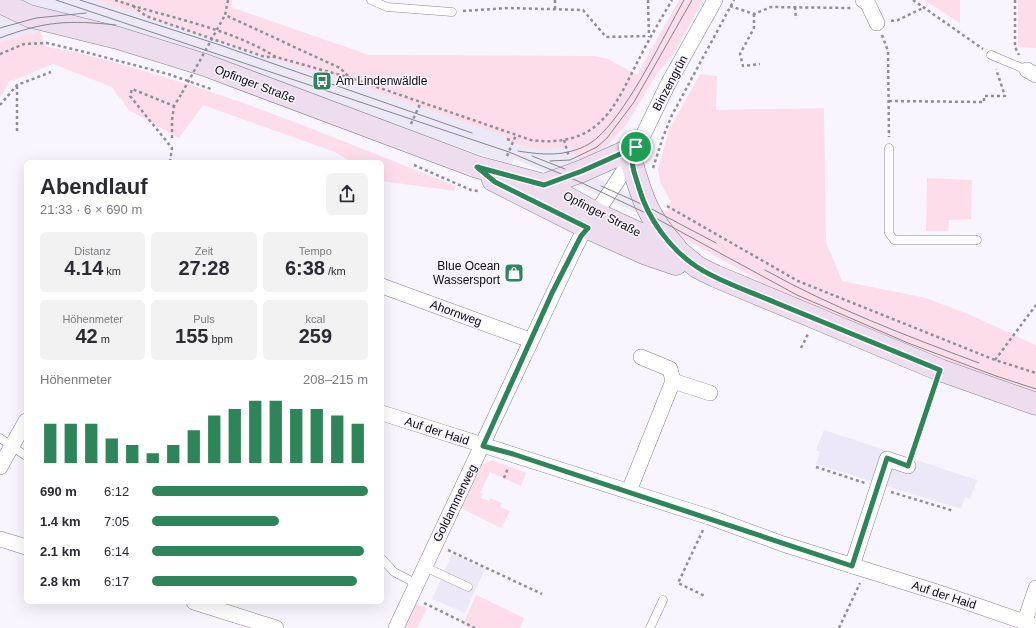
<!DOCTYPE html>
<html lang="de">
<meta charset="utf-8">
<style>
:root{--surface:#fff;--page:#f2f2f3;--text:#2b2b33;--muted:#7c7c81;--accent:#2e8559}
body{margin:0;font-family:Arial,sans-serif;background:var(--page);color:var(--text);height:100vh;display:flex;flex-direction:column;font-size:15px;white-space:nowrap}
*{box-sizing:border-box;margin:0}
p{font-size:13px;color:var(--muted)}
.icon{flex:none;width:22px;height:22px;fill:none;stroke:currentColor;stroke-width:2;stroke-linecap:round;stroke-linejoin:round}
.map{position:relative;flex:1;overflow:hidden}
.details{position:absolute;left:24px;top:160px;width:360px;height:444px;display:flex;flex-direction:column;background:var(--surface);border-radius:6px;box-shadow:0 4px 16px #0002}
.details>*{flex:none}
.pin{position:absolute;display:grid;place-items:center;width:34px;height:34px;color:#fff;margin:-17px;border:2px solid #fff;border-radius:50%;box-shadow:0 1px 4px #0007}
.round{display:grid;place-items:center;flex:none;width:42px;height:42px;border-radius:6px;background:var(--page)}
.headline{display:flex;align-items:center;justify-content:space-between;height:68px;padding:0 16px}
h1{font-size:22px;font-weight:600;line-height:30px}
.metrics{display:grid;grid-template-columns:repeat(3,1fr);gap:6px;height:68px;padding:4px 16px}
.metrics div{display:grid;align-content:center;border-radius:6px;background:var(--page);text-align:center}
.metrics b{font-size:20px;font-weight:600}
.metrics small{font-size:11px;font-weight:400}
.metrics p{font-size:11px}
.chart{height:112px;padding:8px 16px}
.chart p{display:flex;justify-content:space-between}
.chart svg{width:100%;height:72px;margin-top:4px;stroke:var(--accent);stroke-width:6}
ul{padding:0 16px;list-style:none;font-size:13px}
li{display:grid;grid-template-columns:64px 48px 1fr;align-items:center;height:30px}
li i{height:10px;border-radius:5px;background:var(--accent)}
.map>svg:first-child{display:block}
.built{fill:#ece8f8}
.green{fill:#fddde9}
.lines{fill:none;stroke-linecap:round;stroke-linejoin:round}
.lane-casing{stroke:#88868e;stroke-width:9}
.street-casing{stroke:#88868e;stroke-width:16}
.secondary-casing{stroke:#88868e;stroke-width:23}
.path{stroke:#918f96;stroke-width:2.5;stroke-dasharray:3 3;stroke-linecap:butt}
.lane{stroke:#fff;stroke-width:8}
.street{stroke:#fff;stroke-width:15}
.secondary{stroke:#eedcef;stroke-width:22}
.tram{stroke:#87858b;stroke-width:1}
.path-bridge{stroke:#918f96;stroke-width:2.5;stroke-dasharray:3 3;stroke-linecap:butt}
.route-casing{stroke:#fff;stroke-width:8}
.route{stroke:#2e8559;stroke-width:5}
.labels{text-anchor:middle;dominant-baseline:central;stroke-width:3;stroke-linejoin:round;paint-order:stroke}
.poi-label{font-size:12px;fill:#0c0b0e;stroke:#f8f5ff;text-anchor:start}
.street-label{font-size:12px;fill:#0c0b0e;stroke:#f8f5ff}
</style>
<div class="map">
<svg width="1036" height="628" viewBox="0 0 1036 628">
<rect width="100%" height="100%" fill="#f8f5ff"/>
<g class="built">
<polygon points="0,0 96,0 320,72 508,137 506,141 524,147 571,146 633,82 679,0 698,0 627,124 602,151 592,176 659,208 694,243 654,221 562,178 514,159 511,165 307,95 69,25 40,31 0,42"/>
<polygon points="824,430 977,480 970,499 965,497 961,509 816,464 820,452 816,450"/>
<polygon points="452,554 485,569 465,613 432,599"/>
</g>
<g class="green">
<path d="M96 0H232L231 7 369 55 595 56 608 59 637 75 679 0H703L673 55 656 75 627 124 602 151 581 164 571 146C542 150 535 151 506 141L507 137 320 72 317 71 316 73Z"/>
<polygon points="924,0 960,0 960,23"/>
<polygon points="1018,0 1036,0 1036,48 1018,47"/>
<path d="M40 31 46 47C78 51 109 61 140 70 248 100 352 145 456 186L454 191 382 181V162H351L335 152 203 105 179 138 129 110 112 87 53 64 9 82 0 98V42Z"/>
<polygon points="700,74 717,76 716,110 824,108 826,242 842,281 926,298 968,314 1036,345 1036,393 903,345 785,295 669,230 659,208 667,212 671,202 660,182 658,169 669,130"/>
<polygon points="927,178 972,180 971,219 949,220 948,231 926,231"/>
<polygon points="492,460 526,473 521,486 490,472 480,493 483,494 481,498 489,501 490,498 502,503 500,507 510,511 501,528 461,508 481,465"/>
<polygon points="476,595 524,618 520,628 470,628 463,625"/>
<polygon points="416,603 427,608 417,628 405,628"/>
</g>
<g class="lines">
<g class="lane-casing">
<g id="lane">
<polyline points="371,0 387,7 452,12"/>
<polyline points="991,55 1027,70"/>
<polyline points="889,148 889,233 894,240 977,240"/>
<polyline points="0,438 26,456"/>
<polyline points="382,559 394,572 417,584"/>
<polyline points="425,567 468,587"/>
<polyline points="650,628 663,600"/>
</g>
</g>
<g class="street-casing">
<g id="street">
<polyline points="863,0 868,4 877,23"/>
<polyline points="1027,70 1036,75"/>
<polyline points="382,286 530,340"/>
<polyline points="673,381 710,393"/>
<polyline points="382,413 709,517 783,544 946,595 1036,626"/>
<polyline points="0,467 26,421"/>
<polyline points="629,491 673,381 670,369 641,357"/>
<polyline points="0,539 26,547"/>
<polyline points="852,566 887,459 908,466"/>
<polyline points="194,602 276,628"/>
<polyline points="1025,621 1036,588"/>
<polyline points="396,628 572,254 581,236 631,160 668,84 715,0"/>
</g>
</g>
<g class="secondary-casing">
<g id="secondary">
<polyline points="0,2 29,16 118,38 205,65 477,167 544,185 597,214 679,252 697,267 715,276 940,370 1036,404"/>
<path d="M631 160C642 198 648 218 676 248"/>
<polyline points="493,180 588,228 644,253 676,264"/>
<polyline points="544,185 582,171 636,147"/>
</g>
</g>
<g class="path">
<path d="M115 0C168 18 228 27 276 57"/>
<polyline points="228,0 225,15 340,68 349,77"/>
<polyline points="555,0 555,9"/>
<polyline points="648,0 649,37"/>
<polyline points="913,0 983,49"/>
<polyline points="1015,0 1015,47 1019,55"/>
<path d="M133 6 146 16 265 57H276L351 78 531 140C552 143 575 141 593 128 616 111 627 81 640 57 650 37 661 19 672 0"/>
<polyline points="730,6 754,14 771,7 851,8"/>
<polyline points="795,7 796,19"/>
<polyline points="463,11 508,8 583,10 606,37 648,36"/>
<polyline points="754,14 754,28 740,54 743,66 760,64"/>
<polyline points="891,21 898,20 923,8"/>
<polyline points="882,35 888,51 889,137"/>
<polyline points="0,54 24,44 47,43 85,52 168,74 211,89"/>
<polyline points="17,86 17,131"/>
<polyline points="314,88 321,70"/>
<polyline points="889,101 984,102 984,96 1005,96 996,69"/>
<polyline points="0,105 17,85 51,72"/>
<polyline points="411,124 421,102"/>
<polyline points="172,138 172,120 174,106"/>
<polyline points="507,139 513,141"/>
<polyline points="564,140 569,157"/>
<polyline points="507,156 516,135"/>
<polyline points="170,162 172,148 130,96 132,89 174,106 182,93"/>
<polyline points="414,165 471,190 478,191"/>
<polyline points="653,168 663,137 672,115 734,0"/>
<polyline points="667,206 798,281 995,360 1036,373"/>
<polyline points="801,348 808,334"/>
<polyline points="995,360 1036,305"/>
<polyline points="912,453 935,386"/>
<polyline points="816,467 865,483"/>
<polyline points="504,478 508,468"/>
<polyline points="891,492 954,511"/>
<polyline points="703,530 678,583 705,596"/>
<polyline points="448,550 542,594"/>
<polyline points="424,603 475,628"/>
<polyline points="839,628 860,583"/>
</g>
<use href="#lane" class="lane"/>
<use href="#street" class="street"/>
<use href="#secondary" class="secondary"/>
<g class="tram">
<polyline points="56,0 509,152 580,182 650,215 797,295 908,343 996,376 1036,389"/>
<polyline points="80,0 217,44 472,133"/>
<polyline points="0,28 36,18 86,13"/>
<path d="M0 38C45 21 69 20 116 25"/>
<path d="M518 151C543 155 566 157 589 144 623 123 663 37 684 0"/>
<polyline points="532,156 565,169"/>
<polyline points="550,161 570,160 597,147 607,138 634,102 692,0"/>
<polyline points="601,186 646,206 716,243"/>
<path d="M765 270C833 308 907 336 979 363"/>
</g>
<polyline class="path-bridge" points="182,93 225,15"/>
</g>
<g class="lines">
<g class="route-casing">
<path id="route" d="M636 147C629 165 634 170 639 188 648 219 670 249 697 267 718 281 751 292 774 302 829 325 885 347 940 370L908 466 887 458 852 566 513 454 483 446 552 293 581 236 588 228 495 182 477 167 544 185 582 171Z"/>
</g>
<use href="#route" class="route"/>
</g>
<defs>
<g id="bus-square" transform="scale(1)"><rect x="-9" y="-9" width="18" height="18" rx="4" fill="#2e8559" stroke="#f8f5ff"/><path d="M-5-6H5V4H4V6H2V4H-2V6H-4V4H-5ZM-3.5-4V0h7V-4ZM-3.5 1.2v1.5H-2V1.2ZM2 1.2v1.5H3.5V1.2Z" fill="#fff"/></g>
<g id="shop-square" transform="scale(1)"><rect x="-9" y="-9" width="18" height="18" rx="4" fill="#2e8559" stroke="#f8f5ff"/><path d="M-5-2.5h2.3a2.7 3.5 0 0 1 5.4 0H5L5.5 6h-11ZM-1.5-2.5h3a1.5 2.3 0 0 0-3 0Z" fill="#fff"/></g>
</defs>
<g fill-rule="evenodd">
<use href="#bus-square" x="322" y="81"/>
<use href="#shop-square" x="514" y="273"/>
</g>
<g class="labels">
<g class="poi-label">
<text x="336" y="81">Am Lindenwäldle</text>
<text x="500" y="266" text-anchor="end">Blue Ocean<tspan x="500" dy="14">Wassersport</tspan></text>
</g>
<g class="street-label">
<text transform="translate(670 83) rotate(-62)">Binzengrün</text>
<text transform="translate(255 84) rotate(21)">Opfinger Straße</text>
<text transform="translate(602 214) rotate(27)">Opfinger Straße</text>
<text transform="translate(456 313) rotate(20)">Ahornweg</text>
<text transform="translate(437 431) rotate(18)">Auf der Haid</text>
<text transform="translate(455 503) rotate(-64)">Goldammerweg</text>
<text transform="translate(944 595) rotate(18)">Auf der Haid</text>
</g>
</g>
</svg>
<div class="pin" style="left:636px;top:147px;background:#1e9e55"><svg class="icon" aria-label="arrive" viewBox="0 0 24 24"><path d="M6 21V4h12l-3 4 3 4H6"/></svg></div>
<section class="details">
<div class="headline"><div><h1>Abendlauf</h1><p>21:33 · 6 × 690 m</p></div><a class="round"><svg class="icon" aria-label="share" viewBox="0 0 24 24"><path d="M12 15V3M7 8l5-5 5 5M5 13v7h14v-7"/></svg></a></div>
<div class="metrics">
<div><p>Distanz</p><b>4.14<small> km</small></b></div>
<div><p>Zeit</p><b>27:28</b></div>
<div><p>Tempo</p><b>6:38<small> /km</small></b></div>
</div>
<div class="metrics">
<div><p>Höhenmeter</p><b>42<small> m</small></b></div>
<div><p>Puls</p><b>155<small> bpm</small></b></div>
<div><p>kcal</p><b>259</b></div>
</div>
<div class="chart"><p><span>Höhenmeter</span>208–215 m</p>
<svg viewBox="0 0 160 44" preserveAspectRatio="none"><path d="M5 44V20M15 44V20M25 44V20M35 44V29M45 44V33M55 44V38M65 44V33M75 44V24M85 44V15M95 44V11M105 44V6M115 44V6M125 44V11M135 44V11M145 44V15M155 44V20"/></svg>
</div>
<ul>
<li><b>690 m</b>6:12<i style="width:100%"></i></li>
<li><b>1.4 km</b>7:05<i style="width:59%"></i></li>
<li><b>2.1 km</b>6:14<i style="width:98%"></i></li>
<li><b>2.8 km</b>6:17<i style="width:95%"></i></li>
</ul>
</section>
</div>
